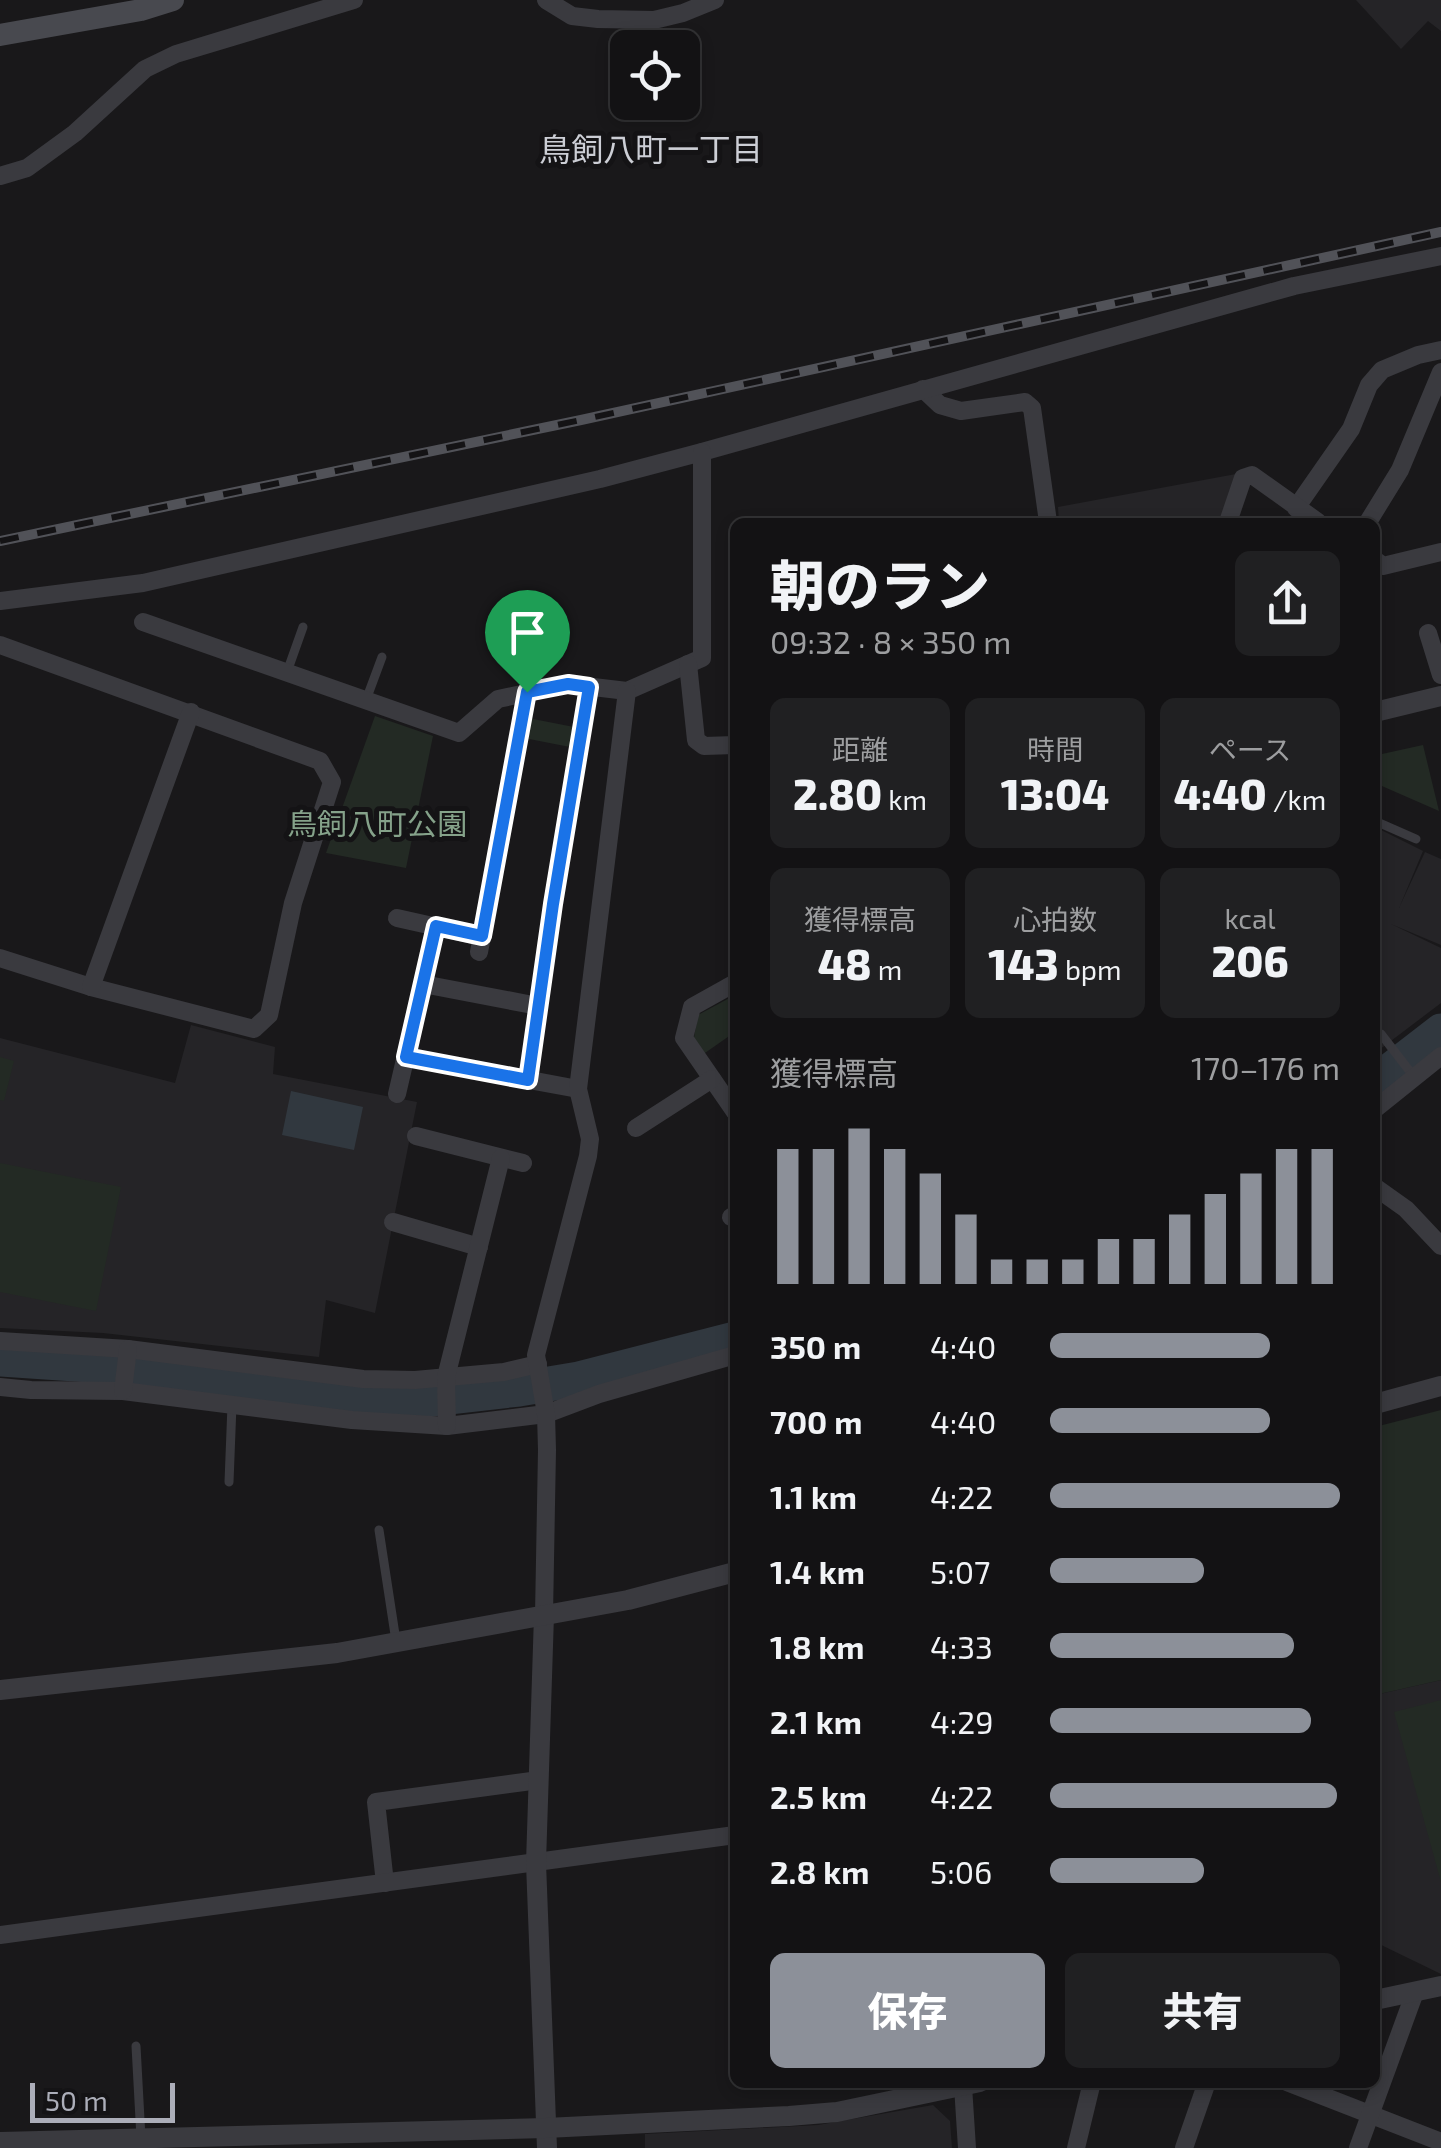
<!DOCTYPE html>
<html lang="ja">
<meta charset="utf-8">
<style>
:root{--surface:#131214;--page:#202022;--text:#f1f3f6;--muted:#9d9ea0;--line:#323234;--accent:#8c9099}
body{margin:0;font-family:"Exo 2","Noto Sans JP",sans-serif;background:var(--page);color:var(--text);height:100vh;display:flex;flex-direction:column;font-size:38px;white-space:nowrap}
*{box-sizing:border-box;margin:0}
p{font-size:32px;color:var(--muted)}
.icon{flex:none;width:55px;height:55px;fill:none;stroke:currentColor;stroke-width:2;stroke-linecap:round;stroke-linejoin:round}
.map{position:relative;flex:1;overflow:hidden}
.drawer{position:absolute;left:730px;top:518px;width:650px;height:1570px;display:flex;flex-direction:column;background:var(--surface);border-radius:15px;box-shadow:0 5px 15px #0003,0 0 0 2px var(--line)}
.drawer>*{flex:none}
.fabs{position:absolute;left:610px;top:30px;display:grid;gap:20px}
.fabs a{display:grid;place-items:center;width:90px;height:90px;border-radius:15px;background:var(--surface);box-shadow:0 5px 15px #0003,0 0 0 2px var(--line);font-size:50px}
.scale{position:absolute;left:30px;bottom:25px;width:145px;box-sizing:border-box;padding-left:10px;border:5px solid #acaeb9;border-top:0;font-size:28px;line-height:35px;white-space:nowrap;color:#acaeb9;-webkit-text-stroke:8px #141315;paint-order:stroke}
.pin{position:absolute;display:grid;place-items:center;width:85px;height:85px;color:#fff;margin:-102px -42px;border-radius:50% 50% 50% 0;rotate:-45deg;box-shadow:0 0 10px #0007}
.pin .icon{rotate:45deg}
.round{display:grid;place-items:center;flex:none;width:105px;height:105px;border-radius:15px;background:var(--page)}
.head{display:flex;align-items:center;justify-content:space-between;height:170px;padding:0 40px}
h1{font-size:55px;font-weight:800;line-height:75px}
.figures{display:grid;grid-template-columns:repeat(3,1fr);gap:15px;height:170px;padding:10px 40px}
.figures div{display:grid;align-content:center;border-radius:15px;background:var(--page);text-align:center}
.figures b{font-size:42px;font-weight:800}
.figures small{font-size:28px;font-weight:400}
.figures p{font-size:28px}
.chart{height:280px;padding:20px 40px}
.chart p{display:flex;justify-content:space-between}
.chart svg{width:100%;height:180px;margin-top:10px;stroke:var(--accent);stroke-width:6}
.cta{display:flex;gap:20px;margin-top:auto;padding:20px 40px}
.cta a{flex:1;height:115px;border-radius:15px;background:var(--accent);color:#fff;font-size:40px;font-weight:800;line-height:115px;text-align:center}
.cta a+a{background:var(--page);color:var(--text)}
ul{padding:0 40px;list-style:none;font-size:32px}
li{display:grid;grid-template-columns:160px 120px 1fr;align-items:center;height:75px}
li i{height:25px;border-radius:12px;background:var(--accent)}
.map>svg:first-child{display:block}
.built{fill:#252427}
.green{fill:#232a24}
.water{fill:#31383f}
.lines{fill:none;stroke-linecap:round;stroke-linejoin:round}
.river{stroke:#31383f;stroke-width:35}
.service{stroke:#3a3a3f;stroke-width:9}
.minor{stroke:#3a3a3f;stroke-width:18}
.tertiary{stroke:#3a3a3f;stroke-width:20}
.secondary{stroke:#48494f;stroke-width:22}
.rail-casing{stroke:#515258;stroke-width:10}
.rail{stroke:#141315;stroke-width:6;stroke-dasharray:19;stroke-linecap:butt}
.route-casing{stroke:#fff;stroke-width:20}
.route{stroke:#1a73e8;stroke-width:12}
.labels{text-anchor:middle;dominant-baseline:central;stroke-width:10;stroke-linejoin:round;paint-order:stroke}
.park-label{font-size:30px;fill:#85a28a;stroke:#141315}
.neighbourhood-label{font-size:32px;fill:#ccced5;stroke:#141315}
</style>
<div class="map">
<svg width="1441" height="2148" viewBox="0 0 1441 2148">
<rect width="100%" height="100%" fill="#19181a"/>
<g class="built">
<polygon points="1356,0 1441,0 1441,31 1428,21 1401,49"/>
<polygon points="1236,474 1221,522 1059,522 1058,507"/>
<polygon points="1375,827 1423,851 1399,908 1425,852 1441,859 1441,945 1391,924 1441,948 1441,1003 1375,1053"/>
<polygon points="191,1025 275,1047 273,1074 417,1102 375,1313 326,1300 319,1357 103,1333 0,1328 0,1038 175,1083"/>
<polygon points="1441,1680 1441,1974 1375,1942 1375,1695"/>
<polygon points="933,2105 950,2121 952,2148 645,2148 645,2134 818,2125"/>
</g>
<g class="green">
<polygon points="375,716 433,736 406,868 326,853"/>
<polygon points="528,718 574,727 570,747 524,738"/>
<polygon points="1375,728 1382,754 1423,745 1439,811 1375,783"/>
<polygon points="735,995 735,1032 702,1055 693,1043 698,1015"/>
<polygon points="0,1057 14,1061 4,1101 0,1100"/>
<polygon points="0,1163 121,1187 96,1311 0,1292"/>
<polygon points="1441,1410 1441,1680 1375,1695 1375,1427"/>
<polygon points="1441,1700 1441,1882 1394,1712"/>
</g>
<polygon class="water" points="291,1091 363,1107 354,1150 282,1135"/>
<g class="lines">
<g class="river">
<polyline points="1375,1082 1441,1031"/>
<polyline points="0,1359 149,1369 349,1395 431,1399 519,1389 579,1379 735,1339"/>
</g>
<g class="service">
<polyline points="287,672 303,627"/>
<polyline points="366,700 382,657"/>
<polyline points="1375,821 1416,839"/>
<polyline points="1381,1034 1415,1078"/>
<polyline points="229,1482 232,1405"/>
<polyline points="379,1530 396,1641"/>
<polyline points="136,2046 141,2138"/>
</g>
<g class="minor">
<polyline points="546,0 572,16 598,19 654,20 683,13 715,0"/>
<polyline points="0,176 27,168 75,133 145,69 176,54 354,0"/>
<polyline points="923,389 940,405 961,411 1025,402 1032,408 1048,522"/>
<polyline points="1296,508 1351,429 1369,385 1382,370 1418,355 1441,350"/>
<polyline points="1228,522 1243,478 1252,475 1318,522"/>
<polyline points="1368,522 1400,470 1441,372"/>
<polyline points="1375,560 1383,566 1441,552"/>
<polyline points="0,601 143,583 600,479 702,452 1294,286 1441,256"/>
<polyline points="143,622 459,733 498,699 568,684 627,691 702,658 702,452"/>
<polyline points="1428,633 1441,675"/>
<polyline points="0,645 320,761 332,782 293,903 269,1015 254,1029 91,987 0,958"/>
<polyline points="688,664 696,740 704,746 735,745"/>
<polyline points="397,918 482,937"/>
<polyline points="479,952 527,693"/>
<polyline points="735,983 692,1007 684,1038 735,1112"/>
<polyline points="423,984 538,1006"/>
<polyline points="91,987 191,712"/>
<polyline points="406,1057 578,1089"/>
<polyline points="528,1080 553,904 589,687"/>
<polyline points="397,1094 436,926"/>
<polyline points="1375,1109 1441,1056"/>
<polyline points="636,1128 712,1079"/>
<polyline points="416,1136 523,1163"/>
<polyline points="1375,1187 1406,1209 1441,1246"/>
<polyline points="731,1217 735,1215"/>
<polyline points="393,1222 479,1247"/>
<polyline points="0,1341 128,1349 363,1379 415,1380 504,1372 538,1364"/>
<polyline points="0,1387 31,1390 123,1391 352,1420 447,1426 546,1414 599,1394 735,1355"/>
<polyline points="123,1391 128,1349"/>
<polyline points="447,1426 446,1377 501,1158"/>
<polyline points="544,1615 547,1450 546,1414 536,1355 588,1156 590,1139 578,1089 627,691"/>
<polyline points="385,1883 376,1802 539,1780"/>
<polyline points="0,1935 735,1835"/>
<polyline points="1287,2082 1441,2142"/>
<polyline points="963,2086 967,2148"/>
<polyline points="1076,2148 1092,2082"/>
<polyline points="1184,2148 1207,2082"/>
<polyline points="1358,2148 1415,1992"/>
</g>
<g class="tertiary">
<polyline points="1375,712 1441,696"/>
<polyline points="1375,1404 1441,1386"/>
<polyline points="544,1615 536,1863 547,2148"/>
<polyline points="0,1690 337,1653 628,1600 735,1572"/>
<polyline points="1375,2000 1441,1986"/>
<polyline points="0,2142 546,2128 789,2116 837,2112 980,2082"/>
</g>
<polyline class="secondary" points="0,35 141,10 173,0"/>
<g class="rail-casing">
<polyline id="rail" points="0,541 581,420 1441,232"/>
</g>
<use href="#rail" class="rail"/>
</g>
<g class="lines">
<g class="route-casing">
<polygon id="route" points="568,684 589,687 553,904 528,1080 406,1057 436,926 482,936 527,692"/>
</g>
<use href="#route" class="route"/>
</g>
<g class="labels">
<g class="park-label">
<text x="377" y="823">鳥飼八町公園</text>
</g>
<g class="neighbourhood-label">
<text x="651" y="148">鳥飼八町一丁目</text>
</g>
</g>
</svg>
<div class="fabs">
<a><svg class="icon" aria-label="locate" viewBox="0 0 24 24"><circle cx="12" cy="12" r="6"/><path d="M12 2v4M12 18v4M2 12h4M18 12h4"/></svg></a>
</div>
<div class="scale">50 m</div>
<div class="pin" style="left:527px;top:692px;background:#1e9e55"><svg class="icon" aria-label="arrive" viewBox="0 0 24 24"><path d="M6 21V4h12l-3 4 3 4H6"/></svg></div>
<section class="drawer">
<div class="head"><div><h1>朝のラン</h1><p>09:32 · 8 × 350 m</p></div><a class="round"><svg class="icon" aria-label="share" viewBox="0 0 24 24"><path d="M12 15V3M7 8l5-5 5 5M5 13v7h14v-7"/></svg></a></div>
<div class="figures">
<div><p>距離</p><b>2.80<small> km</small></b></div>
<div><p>時間</p><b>13:04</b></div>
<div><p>ペース</p><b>4:40<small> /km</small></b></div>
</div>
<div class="figures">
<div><p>獲得標高</p><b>48<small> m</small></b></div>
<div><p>心拍数</p><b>143<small> bpm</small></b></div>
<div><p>kcal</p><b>206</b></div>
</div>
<div class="chart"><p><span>獲得標高</span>170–176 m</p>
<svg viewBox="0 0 160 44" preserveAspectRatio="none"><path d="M5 44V11M15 44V11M25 44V6M35 44V11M45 44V17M55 44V27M65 44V38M75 44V38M85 44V38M95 44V33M105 44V33M115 44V27M125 44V22M135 44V17M145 44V11M155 44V11"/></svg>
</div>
<ul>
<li><b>350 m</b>4:40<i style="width:76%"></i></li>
<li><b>700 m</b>4:40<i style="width:76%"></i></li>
<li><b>1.1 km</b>4:22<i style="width:100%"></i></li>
<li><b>1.4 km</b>5:07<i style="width:53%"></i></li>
<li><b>1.8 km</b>4:33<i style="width:84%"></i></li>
<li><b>2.1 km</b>4:29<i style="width:90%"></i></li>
<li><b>2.5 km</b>4:22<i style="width:99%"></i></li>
<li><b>2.8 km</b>5:06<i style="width:53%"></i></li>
</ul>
<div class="cta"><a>保存</a><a>共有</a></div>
</section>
</div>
